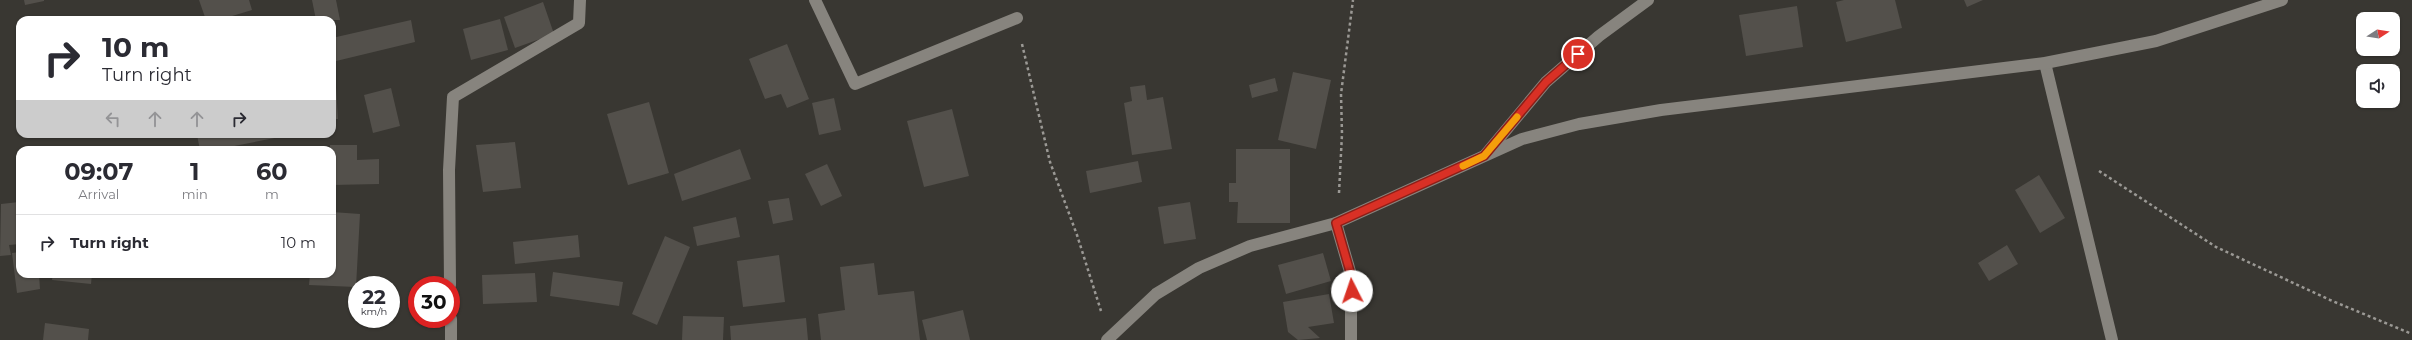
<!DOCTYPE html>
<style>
body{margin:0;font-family:Montserrat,sans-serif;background:#f7f7f7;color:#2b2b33;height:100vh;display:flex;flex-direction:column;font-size:15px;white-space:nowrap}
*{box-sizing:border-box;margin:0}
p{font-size:13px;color:#7c7c81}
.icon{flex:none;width:22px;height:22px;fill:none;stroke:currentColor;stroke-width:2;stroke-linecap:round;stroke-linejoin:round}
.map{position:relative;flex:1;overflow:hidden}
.panel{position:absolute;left:16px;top:146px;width:320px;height:132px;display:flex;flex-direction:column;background:#fff;border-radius:12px;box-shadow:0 1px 3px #0004}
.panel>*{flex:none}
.guide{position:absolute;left:16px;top:16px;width:320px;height:122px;border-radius:12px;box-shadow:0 1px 3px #0004;background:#fff;color:#2b2b33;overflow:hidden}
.needle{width:26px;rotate:78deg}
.controls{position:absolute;left:2356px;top:12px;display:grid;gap:8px}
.controls a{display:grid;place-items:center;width:44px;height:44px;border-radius:8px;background:#fff;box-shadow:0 1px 3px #0004;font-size:20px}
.speed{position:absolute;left:348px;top:276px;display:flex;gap:8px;font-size:20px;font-weight:700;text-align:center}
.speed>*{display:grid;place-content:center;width:52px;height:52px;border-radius:50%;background:#fff;box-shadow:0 1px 3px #0004;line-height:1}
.speed small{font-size:10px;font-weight:400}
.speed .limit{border:6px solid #d22;background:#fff;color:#111}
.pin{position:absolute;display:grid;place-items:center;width:34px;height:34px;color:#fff;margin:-17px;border:2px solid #fff;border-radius:50%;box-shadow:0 1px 4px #0007}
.me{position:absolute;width:44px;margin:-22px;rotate:356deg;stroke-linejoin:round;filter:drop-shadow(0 0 3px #0008)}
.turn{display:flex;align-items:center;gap:14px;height:84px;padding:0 20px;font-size:18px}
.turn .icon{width:52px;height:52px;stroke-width:2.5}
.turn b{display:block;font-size:28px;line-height:34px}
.lanes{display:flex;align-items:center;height:38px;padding:0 20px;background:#0003;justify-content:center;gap:20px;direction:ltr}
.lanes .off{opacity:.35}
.eta{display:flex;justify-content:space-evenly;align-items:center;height:68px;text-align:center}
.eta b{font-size:24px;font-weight:700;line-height:28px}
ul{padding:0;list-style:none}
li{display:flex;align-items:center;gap:12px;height:56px;padding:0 20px;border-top:1px solid #e1e1e2}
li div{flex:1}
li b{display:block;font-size:15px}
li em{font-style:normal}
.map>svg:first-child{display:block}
</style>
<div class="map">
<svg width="2412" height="340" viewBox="0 0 2412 340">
<rect width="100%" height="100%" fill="#393732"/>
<g fill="#53504b">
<path d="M24,0h20v1l-19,4z"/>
<path d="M199,0h50l3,10 -33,10h-13z"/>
<path d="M312,0h24l4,20h-24z"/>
<path d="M1844,0h51l7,28 -56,14 -10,-40z"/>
<path d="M1964,0h19l-16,7z"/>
<path d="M543,2l11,32 -39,14 -11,-31z"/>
<path d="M1797,6l6,41 -57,9 -7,-41z"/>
<path d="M500,19l8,31 -37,10 -8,-31z"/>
<path d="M411,20l4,22 -83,20v-24z"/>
<path d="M787,44l22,55 -22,9 -6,-14 -16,5 -16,-40z"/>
<path d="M1293,72l38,8 -15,69 -38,-9z"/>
<path d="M1275,78l3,13 -26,7 -3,-13z"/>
<path d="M1145,85l2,15 16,-3 9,52 -40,6 -8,-52 8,-2 -2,-14z"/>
<path d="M336,87l2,32h-6v-31z"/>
<path d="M391,88l9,38 -27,7 -9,-38z"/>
<path d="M834,98l7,32 -22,5 -7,-32z"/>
<path d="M649,102l20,71 -41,12 -21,-71z"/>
<path d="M952,109l17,67 -45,11 -17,-66z"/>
<path d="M286,134l-1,2 -71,14h-14l-3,-15z"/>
<path d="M515,142l6,46 -38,4 -7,-47z"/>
<path d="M330,145h27v15l22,-1v25l-47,1v-35h-2z"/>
<path d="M740,149l11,30 -69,22 -8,-27z"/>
<path d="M1236,149h54v74h-53l1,-21h-9v-19h7z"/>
<path d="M1138,161l4,21 -52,11 -4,-22z"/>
<path d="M827,164l15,32 -21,10 -16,-32z"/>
<path d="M2039,175l26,43 -25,15 -25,-43z"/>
<path d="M789,198l4,22 -20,4 -5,-23z"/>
<path d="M19,202l1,42 -11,1 2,10 -11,1 1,-52z"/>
<path d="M1190,202l6,37 -32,5 -6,-37z"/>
<path d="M332,212l28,2 -4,73 -47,-2 1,-11h22z"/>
<path d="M736,217l4,20 -43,9 -4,-19z"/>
<path d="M578,235l2,22 -65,7 -2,-22z"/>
<path d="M665,236l25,11 -33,78 -25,-11z"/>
<path d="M2007,245l11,19 -29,17 -11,-18z"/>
<path d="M20,252v22h19l1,15 -23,4 -5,-40z"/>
<path d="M1323,253l8,28 -45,13 -8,-29z"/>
<path d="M779,255l6,47 -42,5 -6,-46z"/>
<path d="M874,263l4,32 36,-4 6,49h-99l-3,-26 27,-4 -5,-43z"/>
<path d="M553,272l70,10 -4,24 -69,-10z"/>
<path d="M535,273l2,29 -54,2 -1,-29z"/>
<path d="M53,274h39l-1,10 -39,-4z"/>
<path d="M1329,294l5,29 -26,4 12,11 -22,2 -10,-8 -5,-30z"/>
<path d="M963,310l7,30h-43l-5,-20z"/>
<path d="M683,316l41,1 -1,23h-41z"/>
<path d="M806,318l2,22h-77l-1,-14z"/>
<path d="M45,323l44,6 -1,11h-45z"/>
</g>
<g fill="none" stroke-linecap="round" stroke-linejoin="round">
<g stroke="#9b9995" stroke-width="2.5" stroke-dasharray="3 3" stroke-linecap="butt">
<path d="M1022,44l28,118 27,73 24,76"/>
<path d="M2099,171l117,76 114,53 82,34"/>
<path d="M1339,193l3,-59 -1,-40 12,-94"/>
</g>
<g stroke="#87847e" stroke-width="12">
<path d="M815,0l40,84 162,-66"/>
<path d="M2045,63l67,277"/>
<path d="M1486,154l60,-72 53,-46 49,-36"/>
<path d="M1336,223l15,52v65"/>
<path d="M450,285l-1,-115 4,-73 126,-74 1,-23"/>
<path d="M451,319v21"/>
<path d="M1107,340l49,-46 43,-26 51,-22 86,-23 186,-84 57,-15 82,-14 384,-47 111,-22 126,-41"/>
</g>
</g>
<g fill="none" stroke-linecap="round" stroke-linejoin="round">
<g stroke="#8d1f18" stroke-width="10">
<path id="route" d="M1352,291l-1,-16 -15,-52 148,-67 62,-74 32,-28"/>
</g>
<use href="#route" stroke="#d93025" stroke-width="7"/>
<path stroke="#f59e0b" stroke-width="7" d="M1463,166l21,-10 33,-39"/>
</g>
</svg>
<div class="controls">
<a><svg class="needle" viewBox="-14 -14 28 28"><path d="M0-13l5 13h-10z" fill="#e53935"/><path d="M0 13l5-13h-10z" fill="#7c7c81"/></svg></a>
<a><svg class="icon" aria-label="sound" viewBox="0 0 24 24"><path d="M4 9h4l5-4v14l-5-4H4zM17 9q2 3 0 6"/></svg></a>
</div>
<div class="speed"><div>22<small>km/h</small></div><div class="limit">30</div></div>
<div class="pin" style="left:1578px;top:54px;background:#d93025"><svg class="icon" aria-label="arrive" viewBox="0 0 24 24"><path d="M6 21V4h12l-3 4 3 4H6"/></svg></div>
<svg class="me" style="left:1352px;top:291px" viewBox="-20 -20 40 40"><circle r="19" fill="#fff"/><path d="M0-13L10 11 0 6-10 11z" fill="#d93025"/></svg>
<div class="guide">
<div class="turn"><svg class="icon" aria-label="right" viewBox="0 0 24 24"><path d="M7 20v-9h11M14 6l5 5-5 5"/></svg><div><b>10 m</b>Turn right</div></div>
<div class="lanes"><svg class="icon off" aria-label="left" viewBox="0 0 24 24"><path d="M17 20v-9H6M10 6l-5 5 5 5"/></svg><svg class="icon off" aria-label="ahead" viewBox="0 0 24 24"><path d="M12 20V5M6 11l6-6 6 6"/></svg><svg class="icon off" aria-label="ahead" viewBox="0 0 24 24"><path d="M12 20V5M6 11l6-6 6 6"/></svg><svg class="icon" aria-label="right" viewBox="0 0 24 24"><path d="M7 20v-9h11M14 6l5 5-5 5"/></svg></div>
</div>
<section class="panel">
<div class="eta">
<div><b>09:07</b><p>Arrival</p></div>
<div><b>1</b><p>min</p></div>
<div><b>60</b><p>m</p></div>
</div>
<ul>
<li><svg class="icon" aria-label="right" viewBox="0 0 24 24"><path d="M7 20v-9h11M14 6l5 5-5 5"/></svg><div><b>Turn right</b></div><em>10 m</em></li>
</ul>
</section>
</div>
